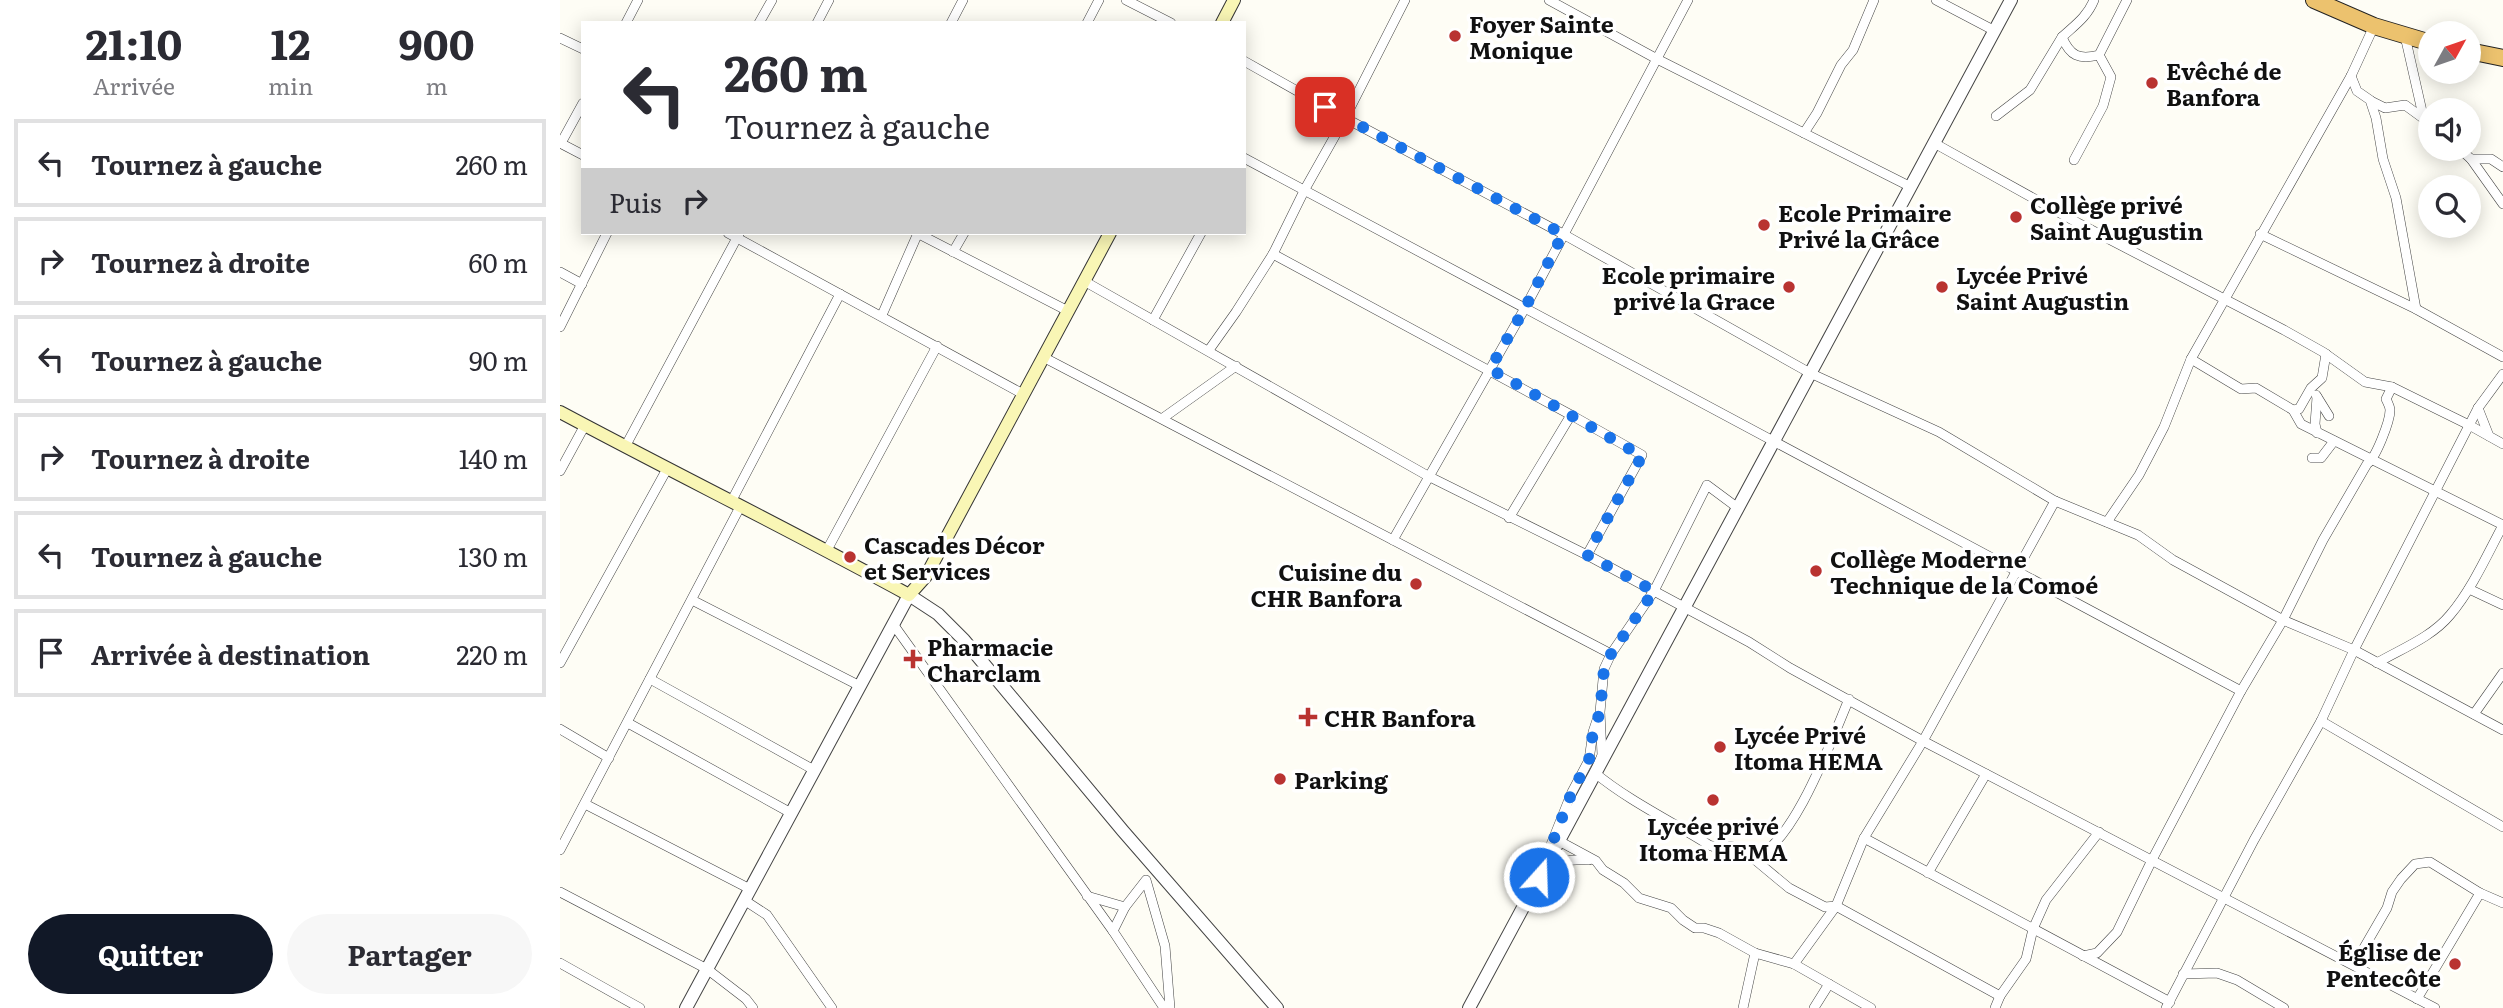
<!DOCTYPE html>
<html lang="fr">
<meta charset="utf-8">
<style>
body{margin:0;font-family:Literata,serif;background:#f7f7f7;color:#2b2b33;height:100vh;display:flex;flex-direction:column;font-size:26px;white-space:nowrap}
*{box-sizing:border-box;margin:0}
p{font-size:23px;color:#7c7c81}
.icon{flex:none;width:38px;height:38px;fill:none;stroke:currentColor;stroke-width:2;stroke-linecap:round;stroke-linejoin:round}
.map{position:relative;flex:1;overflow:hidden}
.side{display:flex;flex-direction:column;background:#fff;width:560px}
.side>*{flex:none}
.banner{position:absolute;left:21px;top:21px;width:665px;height:214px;border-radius:0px;box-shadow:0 4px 18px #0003;background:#fff;color:#2b2b33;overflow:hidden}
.needle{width:46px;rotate:50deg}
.controls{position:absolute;left:1858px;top:21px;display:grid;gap:14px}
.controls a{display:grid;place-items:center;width:63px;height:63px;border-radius:50%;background:#fff;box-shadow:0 4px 18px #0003;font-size:35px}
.pin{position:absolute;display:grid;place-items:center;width:60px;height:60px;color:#fff;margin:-30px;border-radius:14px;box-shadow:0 4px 10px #0006}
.me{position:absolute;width:77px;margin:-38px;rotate:20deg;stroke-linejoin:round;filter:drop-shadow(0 0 5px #0008)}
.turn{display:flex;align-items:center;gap:24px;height:147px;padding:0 28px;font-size:32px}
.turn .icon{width:91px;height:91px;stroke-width:2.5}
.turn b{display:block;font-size:49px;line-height:60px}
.then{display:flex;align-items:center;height:66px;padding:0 28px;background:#0003;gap:14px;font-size:26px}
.eta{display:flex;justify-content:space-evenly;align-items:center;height:119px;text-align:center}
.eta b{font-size:42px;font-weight:700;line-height:49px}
.action{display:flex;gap:14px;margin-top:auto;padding:14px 28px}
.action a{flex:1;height:80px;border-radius:42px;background:#111827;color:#fff;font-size:28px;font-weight:700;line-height:80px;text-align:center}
.action a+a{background:#f7f7f7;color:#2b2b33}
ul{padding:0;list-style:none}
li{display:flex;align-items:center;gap:21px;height:88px;margin:0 14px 10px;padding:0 14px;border:4px solid #e1e1e2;border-radius:0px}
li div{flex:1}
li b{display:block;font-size:26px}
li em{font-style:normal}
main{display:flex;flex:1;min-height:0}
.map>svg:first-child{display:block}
</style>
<main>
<section class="side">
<div class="eta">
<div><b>21:10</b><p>Arrivée</p></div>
<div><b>12</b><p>min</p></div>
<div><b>900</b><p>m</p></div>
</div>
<ul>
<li><svg class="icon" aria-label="left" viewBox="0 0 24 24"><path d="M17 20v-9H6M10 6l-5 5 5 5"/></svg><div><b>Tournez à gauche</b></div><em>260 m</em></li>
<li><svg class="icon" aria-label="right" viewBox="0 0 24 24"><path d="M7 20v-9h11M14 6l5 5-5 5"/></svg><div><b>Tournez à droite</b></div><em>60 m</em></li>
<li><svg class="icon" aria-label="left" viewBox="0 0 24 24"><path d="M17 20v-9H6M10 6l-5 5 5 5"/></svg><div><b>Tournez à gauche</b></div><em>90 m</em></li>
<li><svg class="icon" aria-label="right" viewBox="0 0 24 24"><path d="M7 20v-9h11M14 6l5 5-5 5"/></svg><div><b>Tournez à droite</b></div><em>140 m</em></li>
<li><svg class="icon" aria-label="left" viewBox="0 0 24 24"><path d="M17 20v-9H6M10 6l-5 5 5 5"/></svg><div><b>Tournez à gauche</b></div><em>130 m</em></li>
<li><svg class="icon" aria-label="arrive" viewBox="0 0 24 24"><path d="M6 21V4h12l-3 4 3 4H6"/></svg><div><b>Arrivée à destination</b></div><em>220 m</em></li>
</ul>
<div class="action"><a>Quitter</a><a>Partager</a></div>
</section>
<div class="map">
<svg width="1943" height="1008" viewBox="0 0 1943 1008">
<rect width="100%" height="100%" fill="#fefdf5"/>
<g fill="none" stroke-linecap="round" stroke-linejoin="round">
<g stroke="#444" stroke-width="10">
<g id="minor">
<path d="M566,0l45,23"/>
<path d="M989,0l108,59 254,128"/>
<path d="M1376,0l59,31"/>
<path d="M1534,0c-7,17 -19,25 -32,37 8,19 17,23 37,18l28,-55"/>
<path d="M66,23l12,-23"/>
<path d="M199,23l13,-23"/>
<path d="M257,23l12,-23"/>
<path d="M391,23l12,-23"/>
<path d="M527,23l12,-23"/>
<path d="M1845,36l19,84"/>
<path d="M0,38l23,11"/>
<path d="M684,61l101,57 218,116 247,139 129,59 116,69 83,34 35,25 110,60 71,30 149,80"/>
<path d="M1791,76l6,15 13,9 6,18 7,41 13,39 20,111"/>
<path d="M1811,101l14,7 20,-3 26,19"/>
<path d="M1436,116l34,-26 32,-53"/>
<path d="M1244,133l13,-20 24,-48 12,-15 21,-50"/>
<path d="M0,143l23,12"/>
<path d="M1,143l22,-40"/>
<path d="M1374,143l144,80 206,107 39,22 42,30 27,5 77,38 34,19"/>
<path d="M1900,149l11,10 32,45"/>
<path d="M684,158l997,533"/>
<path d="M1911,159h20l12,8"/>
<path d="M1514,160l29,-54 8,-29 -12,-22"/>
<path d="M168,233l295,161"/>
<path d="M357,233l151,78"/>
<path d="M1700,234l156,75 87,48"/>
<path d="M393,252l11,-19"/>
<path d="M713,254l298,161"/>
<path d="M0,272l22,12"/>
<path d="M524,281l344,195 159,79 162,87 41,26 133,73 512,267"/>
<path d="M322,315l36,-82"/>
<path d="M593,320l48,-87"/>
<path d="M0,327l47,-94"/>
<path d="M649,350l27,-38 37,-58 32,-65 40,-71 60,-118"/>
<path d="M483,357l568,297"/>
<path d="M1631,359l50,30 15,-1 37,22 8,14 202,101"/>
<path d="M1756,395l13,21"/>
<path d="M1757,397l-2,27 2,9"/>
<path d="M1918,408l11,28"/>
<path d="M1733,410l6,-1 12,-21 11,-10 4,-24"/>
<path d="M603,418l73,-52"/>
<path d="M65,447l114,-213"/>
<path d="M1752,458h9l13,-17"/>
<path d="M0,471l25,-46"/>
<path d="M171,502l109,-208"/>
<path d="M1178,508l-31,-23 -53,106 -43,63 -7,15 -4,43 2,43 -7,18c34,28 76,48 114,72l8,3 13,-2 12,3 47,39 36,19 11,-1 164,90"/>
<path d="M949,518l62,-103 71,40 -55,100"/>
<path d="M1547,522l32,-47 25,-48 27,-68 160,-283 23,-50"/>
<path d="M833,540l132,-232 163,-308"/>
<path d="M267,550l110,-204"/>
<path d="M1909,589l34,16"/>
<path d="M132,600l168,86"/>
<path d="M333,624l220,307 51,77"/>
<path d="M0,663l107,-194"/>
<path d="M1817,663c24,-14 55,-26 73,-48 22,-26 37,-60 53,-90"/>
<path d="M90,679l164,91"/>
<path d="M1914,714l29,-41"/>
<path d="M1761,721l182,106"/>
<path d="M68,723l163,90"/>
<path d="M0,729l49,29"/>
<path d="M25,804l165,85"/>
<path d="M1304,838l306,164"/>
<path d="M999,841l37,20 7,9 21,13 15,15 32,10 12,12 12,8h9l15,5 36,20 39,11 77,44"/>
<path d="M990,847l22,-55 17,-32 4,-28 4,-12"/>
<path d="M0,850l180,-343"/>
<path d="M1194,857c39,-10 79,-121 95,-158"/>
<path d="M986,867c14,-7 27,-8 43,-7"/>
<path d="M1368,873l58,-99"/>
<path d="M0,892l147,77 39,30 7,9"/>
<path d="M527,896l38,11 21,-27 19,66 5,62"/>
<path d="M184,900l23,15 65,93"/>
<path d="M553,931l12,-24"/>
<path d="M1523,956l14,-3 20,-21 35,-72 89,-169 42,-71 40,-80 44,-76c9,-6 23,-43 23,-54 0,-3 -3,-9 -4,-11l6,-12"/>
<path d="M0,963l80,45"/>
<path d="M1234,964l42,-58 28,-68 59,-97 132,-240"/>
<path d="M1794,965l33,-57 5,-16 9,-13 14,-15 15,-2 50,31"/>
<path d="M1623,974l34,-1 20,7 47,28"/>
<path d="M1857,999l63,-106 23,10"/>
<path d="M1183,1008l12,-55"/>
<path d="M1254,1008l15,-24"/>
<path d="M1435,1008l5,-12 26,-37 7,-30 13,-29 53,-68"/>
<path d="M1606,1008l88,-168 67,-119 33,-71 124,-242 25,-34"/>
</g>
</g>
<g stroke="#444" stroke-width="14">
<g id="tertiary">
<path d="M126,1008l223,-413 29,19 26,26 159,191 154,177"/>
<path d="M909,1008l542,-1008"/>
</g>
</g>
<g stroke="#333" stroke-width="14">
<g id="secondary">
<path d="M662,23l12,-23"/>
<path d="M0,412c116,62 234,120 349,183l17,-19 184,-343"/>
</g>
</g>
<g stroke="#222" stroke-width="18">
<g id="trunk">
<path d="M1754,0l60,26 57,17"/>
<path d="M1909,51l34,7"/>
</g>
</g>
<use href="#minor" stroke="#fff" stroke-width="9"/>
<use href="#tertiary" stroke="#fff" stroke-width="12"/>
<use href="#secondary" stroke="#f9f6b5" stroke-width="12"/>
<use href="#trunk" stroke="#ecc26e" stroke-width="16"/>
</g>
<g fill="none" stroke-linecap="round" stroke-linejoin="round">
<path stroke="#1a73e8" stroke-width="12" stroke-dasharray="0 21.6" d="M765,107l238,127 -38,74 -35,61 152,87 -55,99 67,36 -43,63 -7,15 -4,43 -7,20 -4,28 -17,32 -33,85"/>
</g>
<g fill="#b93331" stroke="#fff" stroke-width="2.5">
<circle cx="895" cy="36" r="7"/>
<circle cx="1592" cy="83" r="7"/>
<circle cx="1456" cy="217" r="7"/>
<circle cx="1204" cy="225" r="7"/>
<circle cx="1229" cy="287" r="7"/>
<circle cx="1382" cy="287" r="7"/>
<circle cx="290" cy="557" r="7"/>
<circle cx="1256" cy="571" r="7"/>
<circle cx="856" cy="584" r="7"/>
<path d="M349.5 648.5h7v7h7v7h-7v7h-7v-7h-7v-7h7z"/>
<path d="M744.5 706.5h7v7h7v7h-7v7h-7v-7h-7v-7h7z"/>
<circle cx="1160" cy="747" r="7"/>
<circle cx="720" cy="779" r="7"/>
<circle cx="1153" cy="800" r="7"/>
<circle cx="1895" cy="964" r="7"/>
</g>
<g text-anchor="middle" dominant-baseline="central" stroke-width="7" stroke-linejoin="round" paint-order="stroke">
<g font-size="23" font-weight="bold" fill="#111" stroke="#fff" text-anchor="start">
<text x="909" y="23">Foyer Sainte<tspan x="909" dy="26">Monique</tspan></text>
<text x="1606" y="70">Evêché de<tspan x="1606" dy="26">Banfora</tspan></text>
<text x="1470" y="204">Collège privé<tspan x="1470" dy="26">Saint Augustin</tspan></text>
<text x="1218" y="212">Ecole Primaire<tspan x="1218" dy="26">Privé la Grâce</tspan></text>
<text x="1215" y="274" text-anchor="end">Ecole primaire<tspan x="1215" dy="26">privé la Grace</tspan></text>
<text x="1396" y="274">Lycée Privé<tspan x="1396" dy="26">Saint Augustin</tspan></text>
<text x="304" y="544">Cascades Décor<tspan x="304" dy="26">et Services</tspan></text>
<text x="1270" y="558">Collège Moderne<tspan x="1270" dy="26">Technique de la Comoé</tspan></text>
<text x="842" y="571" text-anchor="end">Cuisine du<tspan x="842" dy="26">CHR Banfora</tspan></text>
<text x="367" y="646">Pharmacie<tspan x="367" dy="26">Charclam</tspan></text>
<text x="764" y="717">CHR Banfora</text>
<text x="1174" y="734">Lycée Privé<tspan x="1174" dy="26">Itoma HEMA</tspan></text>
<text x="734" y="779">Parking</text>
<text x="1153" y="825" text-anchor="middle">Lycée privé<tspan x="1153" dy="26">Itoma HEMA</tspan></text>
<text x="1881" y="951" text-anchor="end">Église de<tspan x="1881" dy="26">Pentecôte</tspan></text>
</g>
</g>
</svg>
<div class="controls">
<a><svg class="needle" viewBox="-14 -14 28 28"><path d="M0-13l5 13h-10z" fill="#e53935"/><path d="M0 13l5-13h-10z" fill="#7c7c81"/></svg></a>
<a><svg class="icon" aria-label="sound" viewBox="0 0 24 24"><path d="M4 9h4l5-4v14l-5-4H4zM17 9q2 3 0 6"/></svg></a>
<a><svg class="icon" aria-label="search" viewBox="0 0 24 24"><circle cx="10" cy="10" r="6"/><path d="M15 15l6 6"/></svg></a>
</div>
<div class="pin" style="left:765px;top:107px;background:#d93025"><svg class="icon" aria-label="arrive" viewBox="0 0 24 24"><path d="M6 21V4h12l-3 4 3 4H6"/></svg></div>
<svg class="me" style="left:979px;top:877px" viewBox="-20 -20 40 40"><circle r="17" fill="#1a73e8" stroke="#fff" stroke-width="3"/><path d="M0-11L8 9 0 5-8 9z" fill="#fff"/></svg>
<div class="banner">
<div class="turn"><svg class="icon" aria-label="left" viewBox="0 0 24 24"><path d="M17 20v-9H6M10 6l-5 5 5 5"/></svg><div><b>260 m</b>Tournez à gauche</div></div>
<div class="then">Puis<svg class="icon" aria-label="right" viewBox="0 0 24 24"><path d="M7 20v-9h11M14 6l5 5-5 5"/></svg></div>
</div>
</div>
</main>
